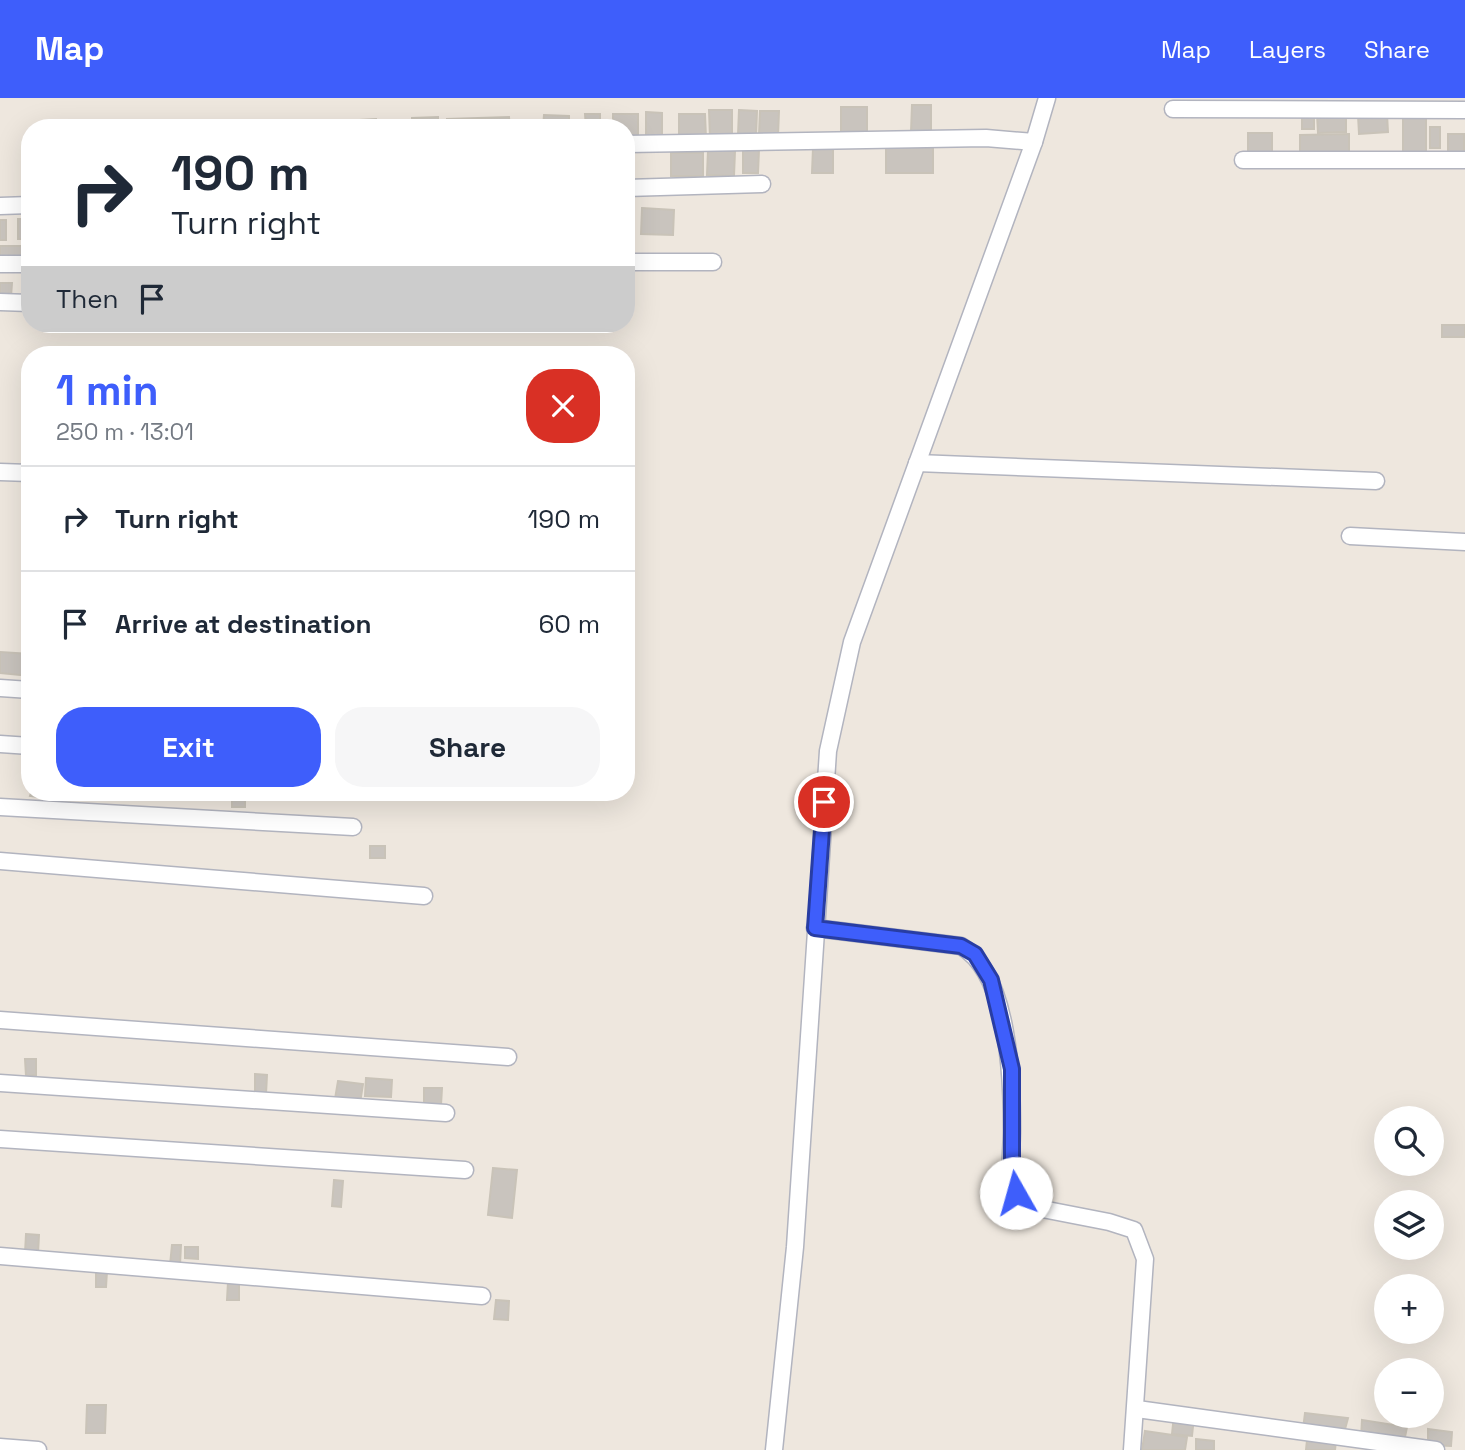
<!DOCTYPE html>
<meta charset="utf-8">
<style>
body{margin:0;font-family:"Space Grotesk",sans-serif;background:#f6f6f7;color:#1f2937;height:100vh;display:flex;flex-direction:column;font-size:26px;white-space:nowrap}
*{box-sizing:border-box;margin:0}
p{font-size:23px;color:#747a83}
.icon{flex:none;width:38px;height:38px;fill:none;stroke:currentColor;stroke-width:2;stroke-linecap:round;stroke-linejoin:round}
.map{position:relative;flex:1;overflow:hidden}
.sheet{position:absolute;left:21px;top:248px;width:614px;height:455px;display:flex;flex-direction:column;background:#fff;border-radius:28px;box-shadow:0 7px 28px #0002}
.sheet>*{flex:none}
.banner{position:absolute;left:21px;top:21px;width:614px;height:214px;border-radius:28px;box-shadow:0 7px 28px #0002;background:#fff;color:#1f2937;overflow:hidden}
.controls{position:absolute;left:1374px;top:1008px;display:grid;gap:14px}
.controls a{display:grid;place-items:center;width:70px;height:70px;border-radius:50%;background:#fff;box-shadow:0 7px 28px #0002;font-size:35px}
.pin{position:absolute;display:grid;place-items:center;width:60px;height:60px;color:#fff;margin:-30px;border:4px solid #fff;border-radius:50%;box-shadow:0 2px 7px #0007}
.me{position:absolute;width:77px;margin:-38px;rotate:353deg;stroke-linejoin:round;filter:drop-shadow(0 0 5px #0008)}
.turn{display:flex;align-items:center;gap:24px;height:147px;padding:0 35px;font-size:32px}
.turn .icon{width:91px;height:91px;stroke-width:2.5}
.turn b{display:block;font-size:49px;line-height:60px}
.then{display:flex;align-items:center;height:66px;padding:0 35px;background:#0003;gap:14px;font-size:26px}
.round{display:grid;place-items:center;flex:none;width:74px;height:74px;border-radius:28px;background:#f6f6f7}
.summary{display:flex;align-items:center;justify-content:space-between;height:119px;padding:0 35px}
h1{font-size:42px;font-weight:600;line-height:52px;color:#3e5efb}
.cta{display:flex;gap:14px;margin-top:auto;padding:14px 35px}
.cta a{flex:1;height:80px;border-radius:28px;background:#3e5efb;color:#fff;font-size:28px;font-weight:600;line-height:80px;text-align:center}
.cta a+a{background:#f6f6f7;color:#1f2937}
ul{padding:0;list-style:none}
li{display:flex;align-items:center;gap:21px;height:105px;padding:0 35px;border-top:2px solid #e0e1e3}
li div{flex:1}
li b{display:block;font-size:26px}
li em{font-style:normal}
header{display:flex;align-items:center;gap:42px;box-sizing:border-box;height:98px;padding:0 35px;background:#3e5efb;color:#fff}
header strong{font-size:33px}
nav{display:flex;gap:38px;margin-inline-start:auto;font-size:24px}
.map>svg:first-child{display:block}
</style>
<header>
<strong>Map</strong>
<nav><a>Map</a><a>Layers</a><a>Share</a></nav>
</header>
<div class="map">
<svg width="1465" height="1352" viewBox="0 0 1465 1352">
<rect width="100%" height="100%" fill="#eee7de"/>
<g fill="#c9c4be" stroke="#c9c3b8" stroke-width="2">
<path d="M912,7h19v27h-20z"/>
<rect x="841" y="9" width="26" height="27"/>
<path d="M709,12h23v28h-22z"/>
<path d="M739,12l18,1 -1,25 -18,-1z"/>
<path d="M760,13h19l-1,25 -19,-1z"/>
<path d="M646,14l16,1v22h-16z"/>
<path d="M585,16h15v14h-14z"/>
<path d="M613,16h25v23h-12v-9h-13z"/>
<path d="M679,16h26l1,24 -27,1z"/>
<path d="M1317,16h29v18l-28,1z"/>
<path d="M1387,16l1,18 -29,2 -1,-19z"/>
<path d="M544,17l25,1v12h-26z"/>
<path d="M1314,17v14h-12v-13z"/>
<path d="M1403,17h23v41l-23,-1z"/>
<path d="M438,19v11h-26v-10z"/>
<path d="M509,19l1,11h-63v-9z"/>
<path d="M376,21l1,9h-17v-8z"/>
<rect x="326" y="23" width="29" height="7"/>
<rect x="1430" y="29" width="10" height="21"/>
<rect x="1248" y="35" width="24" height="22"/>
<path d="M1349,36v19h-49v-18z"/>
<rect x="1448" y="36" width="16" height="21"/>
<rect x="886" y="49" width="47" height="26"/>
<path d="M813,50h20v25h-21z"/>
<path d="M743,51l16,1 -1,23h-15z"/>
<path d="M708,52l27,1 -1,25 -27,-1z"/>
<path d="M626,54h7l1,23 -8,1z"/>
<rect x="671" y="55" width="32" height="23"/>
<path d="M642,110l32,2 -1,25 -32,-1z"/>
<rect x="18" y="121" width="12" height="20"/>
<rect x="0" y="122" width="6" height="20"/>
<path d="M0,148h30v14l-30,1z"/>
<path d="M0,185h12l-1,14h-11z"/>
<rect x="1442" y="227" width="23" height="12"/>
<path d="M0,554l30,2v22l-30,-3z"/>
<path d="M31,695h30l-1,7 -30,-4z"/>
<rect x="232" y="695" width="13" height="14"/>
<rect x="370" y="748" width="15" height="12"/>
<path d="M25,961h11v16l-10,1z"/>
<path d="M255,976l12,1 -1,19h-11z"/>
<path d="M366,980l26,2 -1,17 -26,-1z"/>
<path d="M338,983l25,3 -3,19 -25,-4z"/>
<path d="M424,990h18l-1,17 -17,-1z"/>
<path d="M493,1070l24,2 -5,48 -24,-3z"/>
<path d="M334,1082l9,1 -2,26 -9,-1z"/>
<path d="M26,1136l13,1 -1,18h-13z"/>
<path d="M172,1147h9l-1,20h-10z"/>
<path d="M185,1149h13v12l-13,-1z"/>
<path d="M96,1173h11l-1,16h-10z"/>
<path d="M228,1184h11v18h-12z"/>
<path d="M496,1202l13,1 -1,19 -14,-1z"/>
<path d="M87,1307h19l-1,28h-19z"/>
<path d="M1305,1315l43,5 -4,15 -41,-4z"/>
<path d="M1174,1317l20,2 -2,19 -20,-2z"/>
<path d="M1362,1322l45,7 -3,15 -43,-4z"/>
<path d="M1428,1331l24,3 -1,14 -23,-1z"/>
<path d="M1145,1333l42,6 -2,13h-43z"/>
<path d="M1196,1341l18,2v9h-18z"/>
<path d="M1307,1342l29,1 -1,9h-29z"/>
</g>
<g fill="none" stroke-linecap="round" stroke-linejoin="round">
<g stroke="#b2b4bf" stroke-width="19">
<g id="street">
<path d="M1173,11l292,1"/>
<path d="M626,46l360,-6 48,4"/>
<path d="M1243,62h222"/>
<path d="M626,90l136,-4"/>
<path d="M0,108l30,-1"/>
<path d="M626,164h87"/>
<path d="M0,166h30"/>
<path d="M0,204l30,1"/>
<path d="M917,365l459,18"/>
<path d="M0,374l30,1"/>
<path d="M1350,438l115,6"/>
<path d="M0,590l30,2"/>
<path d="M0,646l30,2"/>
<path d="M0,709l353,20"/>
<path d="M0,763l424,35"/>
<path d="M815,830l146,18c48,28 51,133 51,184 0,19 -5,46 4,64 3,7 9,10 16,13l77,15 25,8 11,29 -13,191"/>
<path d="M0,922l508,37"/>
<path d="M0,985l446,30"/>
<path d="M0,1041l465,31"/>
<path d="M0,1158l482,40"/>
<path d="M1137,1311l299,41"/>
<path d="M0,1349l38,3"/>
<path d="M774,1352l21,-203 33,-496 24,-109 182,-500 13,-44"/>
</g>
</g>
<use href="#street" stroke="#fff" stroke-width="16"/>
</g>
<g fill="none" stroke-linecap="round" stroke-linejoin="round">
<g stroke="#283da3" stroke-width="18">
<path id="route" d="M824,704l-9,126 146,18 14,8 16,26 21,89v101l4,23"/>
</g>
<use href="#route" stroke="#3e5efb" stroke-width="12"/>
</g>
</svg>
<div class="controls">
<a><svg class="icon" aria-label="search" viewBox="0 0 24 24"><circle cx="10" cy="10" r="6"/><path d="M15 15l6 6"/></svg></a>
<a><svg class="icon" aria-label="layers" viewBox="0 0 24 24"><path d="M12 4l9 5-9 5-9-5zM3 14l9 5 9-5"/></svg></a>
<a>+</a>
<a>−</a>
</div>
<div class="pin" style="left:824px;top:704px;background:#d93025"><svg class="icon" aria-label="arrive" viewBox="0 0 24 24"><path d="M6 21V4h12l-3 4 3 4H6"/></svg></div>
<svg class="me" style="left:1016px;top:1095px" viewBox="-20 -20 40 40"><circle r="19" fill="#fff"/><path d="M0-13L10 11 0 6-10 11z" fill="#3e5efb"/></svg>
<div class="banner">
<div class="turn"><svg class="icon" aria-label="right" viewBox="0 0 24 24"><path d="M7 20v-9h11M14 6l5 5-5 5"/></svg><div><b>190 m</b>Turn right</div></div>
<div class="then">Then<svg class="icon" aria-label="arrive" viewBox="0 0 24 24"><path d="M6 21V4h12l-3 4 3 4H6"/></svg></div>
</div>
<section class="sheet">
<div class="summary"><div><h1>1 min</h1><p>250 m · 13:01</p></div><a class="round" style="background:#d93025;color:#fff"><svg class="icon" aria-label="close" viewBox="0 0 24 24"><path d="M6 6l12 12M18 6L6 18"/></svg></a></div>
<ul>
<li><svg class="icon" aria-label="right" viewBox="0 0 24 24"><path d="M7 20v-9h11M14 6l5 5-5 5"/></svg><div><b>Turn right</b></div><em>190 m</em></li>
<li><svg class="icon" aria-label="arrive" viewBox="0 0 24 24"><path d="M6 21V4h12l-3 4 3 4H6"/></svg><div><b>Arrive at destination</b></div><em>60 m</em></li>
</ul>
<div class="cta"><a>Exit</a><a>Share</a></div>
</section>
</div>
